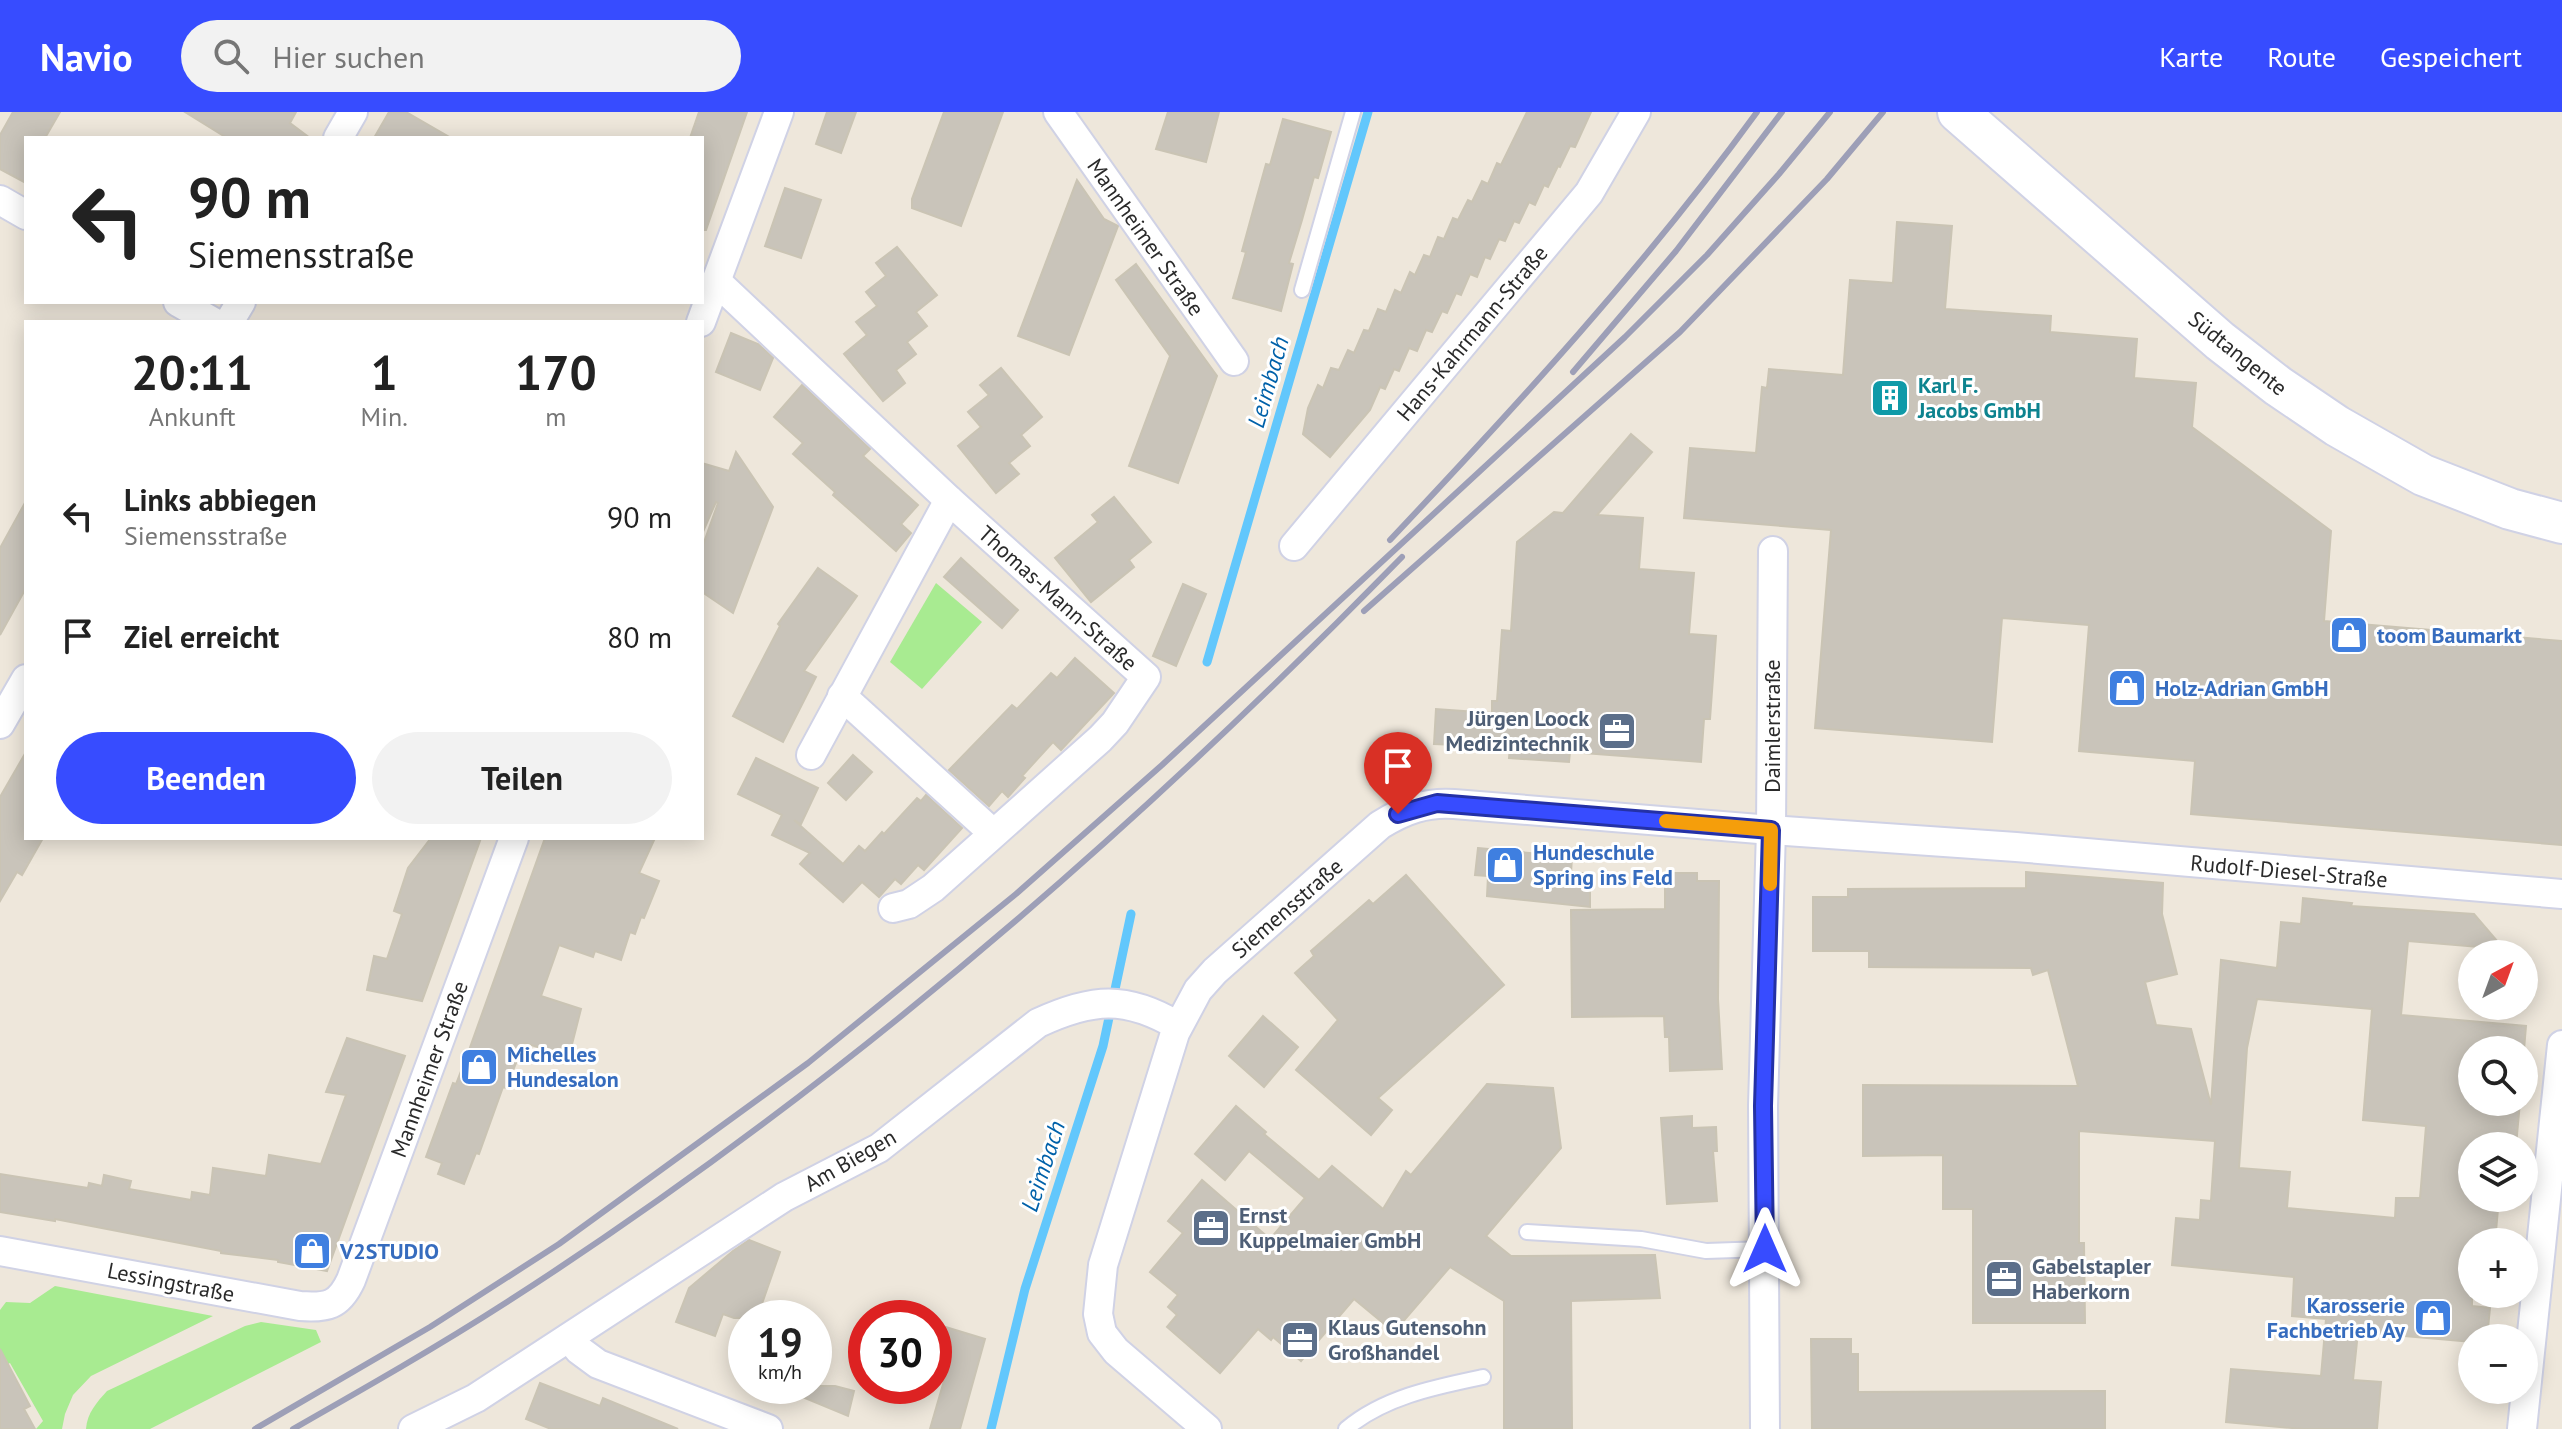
<!DOCTYPE html>
<html lang="de">
<meta charset="utf-8">
<style>
body{margin:0;font-family:"PT Sans",sans-serif;background:#f2f2f2;color:#222;height:100vh;display:flex;flex-direction:column;font-size:30px;white-space:nowrap}
*{box-sizing:border-box;margin:0}
p{font-size:26px;color:#767676}
.icon{flex:none;width:44px;height:44px;fill:none;stroke:currentColor;stroke-width:2;stroke-linecap:round;stroke-linejoin:round}
.map{position:relative;flex:1;overflow:hidden}
.panel{position:absolute;left:24px;top:208px;width:680px;height:520px;display:flex;flex-direction:column;background:#fff;border-radius:0px;box-shadow:0 4px 20px #0003}
.panel>*{flex:none}
.hud{position:absolute;left:24px;top:24px;width:680px;height:168px;border-radius:0px;box-shadow:0 4px 20px #0003;background:#fff;color:#222;overflow:hidden}
.needle{width:52px;rotate:41deg}
.buttons{position:absolute;left:2458px;top:828px;display:grid;gap:16px}
.buttons a{display:grid;place-items:center;width:80px;height:80px;border-radius:50%;background:#fff;box-shadow:0 4px 20px #0003;font-size:40px}
.speed{position:absolute;left:728px;top:1188px;display:flex;gap:16px;font-size:40px;font-weight:700;text-align:center}
.speed>*{display:grid;place-content:center;width:104px;height:104px;border-radius:50%;background:#fff;box-shadow:0 4px 20px #0003;line-height:1}
.speed small{font-size:20px;font-weight:400}
.speed .limit{border:12px solid #d22;background:#fff;color:#111}
.pin{position:absolute;display:grid;place-items:center;width:68px;height:68px;color:#fff;margin:-82px -34px;border-radius:50% 50% 50% 0;rotate:-45deg;box-shadow:0 0 8px #0007}
.pin .icon{rotate:45deg}
.me{position:absolute;width:88px;margin:-44px;rotate:0deg;stroke-linejoin:round;filter:drop-shadow(0 0 6px #0008)}
.turn{display:flex;align-items:center;gap:28px;height:168px;padding:0 32px;font-size:36px}
.turn .icon{width:104px;height:104px;stroke-width:2.5}
.turn b{display:block;font-size:56px;line-height:68px}
.eta{display:flex;justify-content:space-evenly;align-items:center;height:136px;text-align:center}
.eta b{font-size:48px;font-weight:700;line-height:56px}
.action{display:flex;gap:16px;margin-top:auto;padding:16px 32px}
.action a{flex:1;height:92px;border-radius:48px;background:#374cff;color:#fff;font-size:32px;font-weight:700;line-height:92px;text-align:center}
.action a+a{background:#f2f2f2;color:#222}
ul{padding:0;list-style:none}
li{display:flex;align-items:center;gap:24px;height:120px;padding:0 32px}
li div{flex:1}
li b{display:block;font-size:30px}
li em{font-style:normal}
header{display:flex;align-items:center;gap:48px;box-sizing:border-box;height:112px;padding:0 40px;background:#374cff;color:#fff}
header strong{font-size:38px}
nav{display:flex;gap:44px;margin-inline-start:auto;font-size:28px}
.search{width:560px;height:72px;background:#f2f2f2;display:flex;align-items:center;gap:20px;box-sizing:border-box;padding:0 28px;border-radius:44px;color:#767676;font-size:30px}
.map>svg:first-child{display:block}
</style>
<header>
<strong>Navio</strong>
<div class="search"><svg class="icon" aria-label="search" viewBox="0 0 24 24"><circle cx="10" cy="10" r="6"/><path d="M15 15l6 6"/></svg>Hier suchen</div>
<nav><a>Karte</a><a>Route</a><a>Gespeichert</a></nav>
</header>
<div class="map">
<svg width="2562" height="1317" viewBox="0 0 2562 1317">
<rect width="100%" height="100%" fill="#eee7db"/>
<g fill="#a8eb91">
<path d="M936,471l46,39 -60,67 -32,-27z"/>
<path d="M55,1174l158,30 -122,60 -18,19 -8,19 -3,15h-26l7,-8 -33,-58 -10,5v-58l6,-8 24,1z"/>
<path d="M261,1210l55,8 5,12 -171,87h-64c1,-16 11,-27 21,-38l138,-65z"/>
</g>
<g fill="none" stroke-linecap="round" stroke-linejoin="round">
<g stroke="#62c7fc" stroke-width="9">
<path d="M1207,550l161,-550"/>
<path d="M991,1317l34,-140 78,-243 28,-132"/>
</g>
</g>
<g fill="#c9c4ba" stroke="#cac4b4" stroke-width="2" fill-rule="evenodd">
<path d="M13,0h47l-15,26h-19v45l-26,-14v-34z"/>
<path d="M185,0h111l-6,11 20,15h-83z"/>
<path d="M389,0h17l45,26h-77z"/>
<path d="M699,0h48l-41,118h-4v-92h-12z"/>
<path d="M827,0h29l-15,41 -25,-9z"/>
<path d="M944,0h59l-42,114 -49,-18v-9z"/>
<path d="M1168,0h51l-13,50 -50,-13z"/>
<path d="M1527,0h64l-16,35 -5,-1 -10,21 -2,-1 -10,21 -4,-2 -9,20 -6,-3 -10,21 -5,-2 -9,20 -6,-2 -9,20 -5,-2 -8,20 -7,-3 -9,21 -5,-2 -9,20 -5,-2 -10,21 -6,-2 -9,21 -8,-3 -10,23 -5,-2 -9,20 -5,-2 -10,23 -40,47 -27,-23 5,-26 10,-23 5,3 8,-20 8,2 9,-20 6,3 10,-23 5,1 9,-22 8,3 9,-22 6,3 9,-21 5,3 9,-20 6,2 8,-20 6,2 9,-21 5,2 10,-20 4,2 10,-21 6,3 9,-21 4,2z"/>
<path d="M1283,7l48,13 -13,46 -4,-1 -12,43 -13,43 4,1 -12,47 -48,-13 13,-46 -4,-1 12,-44 12,-43 4,1z"/>
<path d="M1077,68l27,39 14,7 -49,129 -51,-19z"/>
<path d="M785,76l36,12 -20,58 -36,-12z"/>
<path d="M1897,110l55,4 -7,83 106,7 -1,16 87,7 -3,39 62,5 -4,44 139,104 -7,90 238,20v204l-371,-31 4,-53 -116,-10 10,-126 -87,-7 -10,124 -177,-14 16,-198 -147,-12 6,-70 66,5 6,-66 5,1 2,-19 74,6 7,-95 43,3z"/>
<path d="M897,135l40,48 -21,17 11,14 -20,16 9,12 -20,16 9,13 -22,18 -39,-47 23,-19 -11,-13 21,-16 -11,-14 20,-16 -10,-13z"/>
<path d="M1136,152l81,112 -39,107 -49,-17 41,-110 -54,-76z"/>
<path d="M731,221l27,11 15,14 -13,32 -44,-18z"/>
<path d="M1001,256l41,49 -21,18 9,11 -21,17 10,11 -23,19 -38,-47 23,-19 -13,-15 21,-17 -9,-10z"/>
<path d="M802,273l68,64 -7,7 55,49 -17,19 10,9 -15,18 -63,-56 2,-3 -42,-38 10,-11 -29,-26z"/>
<path d="M1631,322l21,18 -55,63 46,3 -4,51 55,4 -5,61 27,2 -6,83h-6l-3,43 -131,-10 -1,10 -60,-4 1,-11 -76,-3 2,-35 56,4v-12h5l5,-71 9,1 6,-89 37,-30 9,1z"/>
<path d="M736,340l37,55 -40,106 -31,-21v-44l16,-45 -2,-1 -14,32v-71l27,8z"/>
<path d="M1114,385l37,45 -22,18 5,7 -43,35 -36,-44 43,-36 -6,-7z"/>
<path d="M26,389v87l-26,47v-87z"/>
<path d="M961,446l57,52 -16,18 -58,-51z"/>
<path d="M818,456l39,28 -53,75 12,6 -33,65 -50,-26 47,-90 -2,-2z"/>
<path d="M1183,472l23,10 -30,72 -23,-10z"/>
<path d="M1075,546l39,35 -53,57 -8,-8 -31,34 3,2 -17,19 -6,-6 -13,15 -40,-36 63,-65 5,4 34,-36 6,5z"/>
<path d="M26,640v86h17l-21,37 -5,-3 -17,29v-104z"/>
<path d="M853,643l19,17 -26,28 -18,-17z"/>
<path d="M756,646l62,30 -17,36 -7,-4 49,44 16,-18 6,5 17,-19 2,2 33,-36 4,3 5,-6 36,33 -38,42 -6,-5 -17,19 -6,-5 -16,18 -17,-15 -19,20 -43,-38 10,-11 -38,-18 10,-20 -44,-21z"/>
<path d="M431,726h50l-59,163 -55,-11 7,-34 13,3 15,-45 -8,-3 14,-43z"/>
<path d="M545,726h110l-16,35 20,8 -15,37 -3,-1 -6,17 -5,-2 -9,28 -26,-9 -2,6 -34,-12 -18,51 40,13 -12,47 -45,-13 -18,45 -3,-1 -24,67 -3,-1 -12,31 -26,-10 4,-11 -16,-6 27,-74 3,1 12,-31z"/>
<path d="M1478,736l94,9 -1,16h19v34l-103,-11 1,-20 -13,-1z"/>
<path d="M2026,760l137,11 -1,31 15,60 -32,8 11,43 35,4 20,76 10,-145 56,8 4,-46 20,2 2,-26 49,5 -1,3 123,8 30,35 -96,-8 -7,74 125,11 -2,24h-52v52h48l-4,44h-44v52h27l-4,44h-23v64l18,2 -3,30h-15v4l-114,-10 -5,48 28,2 -4,47h-74l-77,-7 5,-53 90,7 5,-57 -34,-3 2,-39 -122,-12 4,-47 24,2 1,-20 10,1 4,-60 -136,-10v112h5l1,80h-112v-114h-30v-54l-80,1v-71l215,1 -30,-116 -15,5 -2,-7 -162,-1v-16h-56v-54h35v-8l178,-1zM2257,887l115,10 -9,111 63,6 -6,72h-24l-1,20 -108,-10 3,-36 -51,-4 8,-120z"/>
<path d="M1665,761h32v8h22l-1,118 4,70 -52,2 -1,-34h-4l-1,-21 -92,1 -1,-107 94,-1z"/>
<path d="M1406,763l98,110 -126,113 14,12 -21,25 -75,-65 42,-50 -43,-47 19,-17 -3,-5 58,-51 4,4z"/>
<path d="M1263,904l35,31 -34,40 -35,-31z"/>
<path d="M347,926l58,18 -78,215 -49,-9v-2l-57,-7v-2l-166,-32v2l-55,-9v-38l88,14 1,-5 13,3 2,-11 27,6 -2,8 62,11 1,-8 18,3 3,-27 53,8 3,-21 52,9 25,-69 -20,-3z"/>
<path d="M1487,972l66,4 8,60 -75,88 25,20 144,-1 5,43 -89,3 1,128h-68v-128l-54,-34 -56,65 -40,-33 -53,62 -28,-24 -2,3 -13,-11 -38,44 -53,-46 10,-12 -9,-8 10,-12 -28,-23 33,-39 -15,-12 34,-41 68,59 35,-41 -56,-47 -24,29 -30,-26 41,-48 30,26 -2,2 55,46 13,-14 51,43 23,-38 5,4z"/>
<path d="M1692,1004v12l24,-1 1,24h-4l4,50 -50,3 -6,-86z"/>
<path d="M749,1128l31,12 -23,66h-23l-11,-4 -8,22 -39,-14 13,-34 44,-37z"/>
<path d="M939,1213l46,14 -25,90h-30l18,-62 -14,-4v-21z"/>
<path d="M1811,1227h40v15h7v38l247,-1v38h-293z"/>
<path d="M0,1237l30,57 -6,3 11,20h-35z"/>
<path d="M540,1271l60,23 3,-8 75,31h-127l-25,-10z"/>
<path d="M776,1274h59l19,5 -6,25z"/>
</g>
<g fill="none" stroke-linecap="round" stroke-linejoin="round">
<g stroke="#d0d2e5" stroke-width="18">
<g id="lane">
<path d="M1302,178l51,-178"/>
<path d="M1527,1120l114,7 65,12 59,-2"/>
<path d="M1346,1317c38,-32 89,-42 137,-52"/>
</g>
</g>
<g stroke="#d0d2e5" stroke-width="32">
<g id="street">
<path d="M1058,0l176,249"/>
<path d="M338,26l15,-26"/>
<path d="M0,88l26,15"/>
<path d="M716,169l233,219 197,177 -31,46 -15,16 -167,149 -24,16 -16,4"/>
<path d="M178,190l35,20"/>
<path d="M229,210l12,-20"/>
<path d="M701,210l78,-210"/>
<path d="M1294,434l295,-353 47,-81"/>
<path d="M842,584l151,137"/>
<path d="M0,612l26,-45"/>
<path d="M811,643l138,-255"/>
<path d="M0,1139l300,55c27,2 39,0 51,-26l163,-442"/>
<path d="M569,1226l10,12 19,14 170,65"/>
<path d="M413,1317l63,-31 308,-201 95,-49 159,-125c54,-25 88,-28 140,3"/>
<path d="M1207,1317l-91,-78 -14,-18 -4,-19 5,-49 72,-232 23,-43 17,-19 165,-146c24,-15 46,-23 74,-21l317,26 245,17 546,47"/>
<path d="M1765,1317l-2,-323 8,-276 2,-279"/>
<path d="M2522,1317l40,-384"/>
</g>
</g>
<g stroke="#d0d2e5" stroke-width="44">
<path id="secondary" d="M1958,0l262,229 58,45 59,40 86,49 87,34 52,14"/>
</g>
<use href="#lane" stroke="#fff" stroke-width="14"/>
<use href="#street" stroke="#fff" stroke-width="28"/>
<use href="#secondary" stroke="#fff" stroke-width="40"/>
<g stroke="#9d9fb7" stroke-width="6">
<path d="M1573,260l103,-121 106,-139"/>
<path d="M1390,428c129,-137 256,-275 367,-428"/>
<path d="M1364,499l316,-279 147,-153 56,-67"/>
<path d="M255,1317l175,-102 129,-83 249,-181 208,-169 146,-129 463,-428 82,-82 72,-81 51,-62"/>
<path d="M293,1317c72,-41 144,-82 214,-127 327,-210 624,-467 895,-745"/>
</g>
</g>
<g fill="none" stroke-linecap="round" stroke-linejoin="round">
<g stroke="#2431a6" stroke-width="20">
<path id="route" d="M1398,702l39,-11 334,27 -8,276 2,143"/>
</g>
<use href="#route" stroke="#374cff" stroke-width="14"/>
<path stroke="#f59e0b" stroke-width="14" d="M1666,709l105,9 -1,54"/>
</g>
<defs>
<g id="building-square" transform="scale(2)"><rect x="-9" y="-9" width="18" height="18" rx="4" fill="#0f9aa8" stroke="#fff"/><path d="M-4-6H4V6H1V3H-1V6H-4ZM-2.5-4.3h1.7v1.8h-1.7ZM.8-4.3h1.7v1.8H.8ZM-2.5-1h1.7V.8h-1.7ZM.8-1h1.7V.8H.8Z" fill="#fff"/></g>
<g id="shop-square" transform="scale(2)"><rect x="-9" y="-9" width="18" height="18" rx="4" fill="#3f7fe0" stroke="#fff"/><path d="M-5-2.5h2.3a2.7 3.5 0 0 1 5.4 0H5L5.5 6h-11ZM-1.5-2.5h3a1.5 2.3 0 0 0-3 0Z" fill="#fff"/></g>
<g id="office-square" transform="scale(2)"><rect x="-9" y="-9" width="18" height="18" rx="4" fill="#5c6f8a" stroke="#fff"/><path d="M-6-3h4V-5.5h4V-3h4V5H-6ZM-1-4.5V-3h2v-1.5ZM-6 0V1H6V0Z" fill="#fff"/></g>
</defs>
<g fill-rule="evenodd">
<use href="#building-square" x="1890" y="286"/>
<use href="#shop-square" x="2349" y="523"/>
<use href="#shop-square" x="2127" y="576"/>
<use href="#office-square" x="1617" y="619"/>
<use href="#shop-square" x="1505" y="753"/>
<use href="#shop-square" x="479" y="955"/>
<use href="#office-square" x="1211" y="1116"/>
<use href="#shop-square" x="312" y="1139"/>
<use href="#office-square" x="2004" y="1167"/>
<use href="#shop-square" x="2433" y="1206"/>
<use href="#office-square" x="1300" y="1228"/>
</g>
<g text-anchor="middle" dominant-baseline="central" stroke-width="6" stroke-linejoin="round" paint-order="stroke">
<g font-size="22" fill="#2a2a2a" stroke="#fff">
<text transform="translate(1146 125) rotate(55)">Mannheimer Straße</text>
<text transform="translate(1472 221) rotate(-50)">Hans-Kahrmann-Straße</text>
<text transform="translate(2238 241) rotate(39)">Südtangente</text>
<text transform="translate(1058 486) rotate(42)">Thomas-Mann-Straße</text>
<text transform="translate(1772 614) rotate(-90)">Daimlerstraße</text>
<text transform="translate(2289 759) rotate(5)">Rudolf-Diesel-Straße</text>
<text transform="translate(1287 796) rotate(-41)">Siemensstraße</text>
<text transform="translate(429 957) rotate(-70)">Mannheimer Straße</text>
<text transform="translate(850 1048) rotate(-30)">Am Biegen</text>
<text transform="translate(171 1170) rotate(11)">Lessingstraße</text>
</g>
<g font-size="22" font-weight="bold" fill="#0d838f" stroke="#fff" text-anchor="start">
<text x="1918" y="273">Karl F.<tspan x="1918" dy="25">Jacobs GmbH</tspan></text>
</g>
<g font-size="22" font-weight="bold" fill="#366cbe" stroke="#fff" text-anchor="start">
<text x="2377" y="523">toom Baumarkt</text>
<text x="2155" y="576">Holz-Adrian GmbH</text>
<text x="1533" y="740">Hundeschule<tspan x="1533" dy="25">Spring ins Feld</tspan></text>
<text x="507" y="942">Michelles<tspan x="507" dy="25">Hundesalon</tspan></text>
<text x="340" y="1139">V2STUDIO</text>
<text x="2405" y="1193" text-anchor="end">Karosserie<tspan x="2405" dy="25">Fachbetrieb Ay</tspan></text>
</g>
<g font-size="22" font-weight="bold" fill="#4e5e75" stroke="#fff" text-anchor="start">
<text x="1589" y="606" text-anchor="end">Jürgen Loock<tspan x="1589" dy="25">Medizintechnik</tspan></text>
<text x="1239" y="1103">Ernst<tspan x="1239" dy="25">Kuppelmaier GmbH</tspan></text>
<text x="2032" y="1154">Gabelstapler<tspan x="2032" dy="25">Haberkorn</tspan></text>
<text x="1328" y="1215">Klaus Gutensohn<tspan x="1328" dy="25">Großhandel</tspan></text>
</g>
<g font-size="24" font-style="italic" fill="#0061a9" stroke="#fff">
<text transform="translate(1268 270) rotate(-74)">Leimbach</text>
<text transform="translate(1043 1054) rotate(-72)">Leimbach</text>
</g>
</g>
</svg>
<div class="buttons">
<a><svg class="needle" viewBox="-14 -14 28 28"><path d="M0-13l5 13h-10z" fill="#e53935"/><path d="M0 13l5-13h-10z" fill="#767676"/></svg></a>
<a><svg class="icon" aria-label="search" viewBox="0 0 24 24"><circle cx="10" cy="10" r="6"/><path d="M15 15l6 6"/></svg></a>
<a><svg class="icon" aria-label="layers" viewBox="0 0 24 24"><path d="M12 4l9 5-9 5-9-5zM3 14l9 5 9-5"/></svg></a>
<a>+</a>
<a>−</a>
</div>
<div class="speed"><div>19<small>km/h</small></div><div class="limit">30</div></div>
<div class="pin" style="left:1398px;top:702px;background:#d93025"><svg class="icon" aria-label="arrive" viewBox="0 0 24 24"><path d="M6 21V4h12l-3 4 3 4H6"/></svg></div>
<svg class="me" style="left:1765px;top:1137px" viewBox="-20 -20 40 40"><path d="M0-17L14 15 0 8-14 15z" fill="#374cff" stroke="#fff" stroke-width="4"/></svg>
<div class="hud">
<div class="turn"><svg class="icon" aria-label="left" viewBox="0 0 24 24"><path d="M17 20v-9H6M10 6l-5 5 5 5"/></svg><div><b>90 m</b>Siemensstraße</div></div>
</div>
<section class="panel">
<div class="eta">
<div><b>20:11</b><p>Ankunft</p></div>
<div><b>1</b><p>Min.</p></div>
<div><b>170</b><p>m</p></div>
</div>
<ul>
<li><svg class="icon" aria-label="left" viewBox="0 0 24 24"><path d="M17 20v-9H6M10 6l-5 5 5 5"/></svg><div><b>Links abbiegen</b><p>Siemensstraße</p></div><em>90 m</em></li>
<li><svg class="icon" aria-label="arrive" viewBox="0 0 24 24"><path d="M6 21V4h12l-3 4 3 4H6"/></svg><div><b>Ziel erreicht</b></div><em>80 m</em></li>
</ul>
<div class="action"><a>Beenden</a><a>Teilen</a></div>
</section>
</div>
